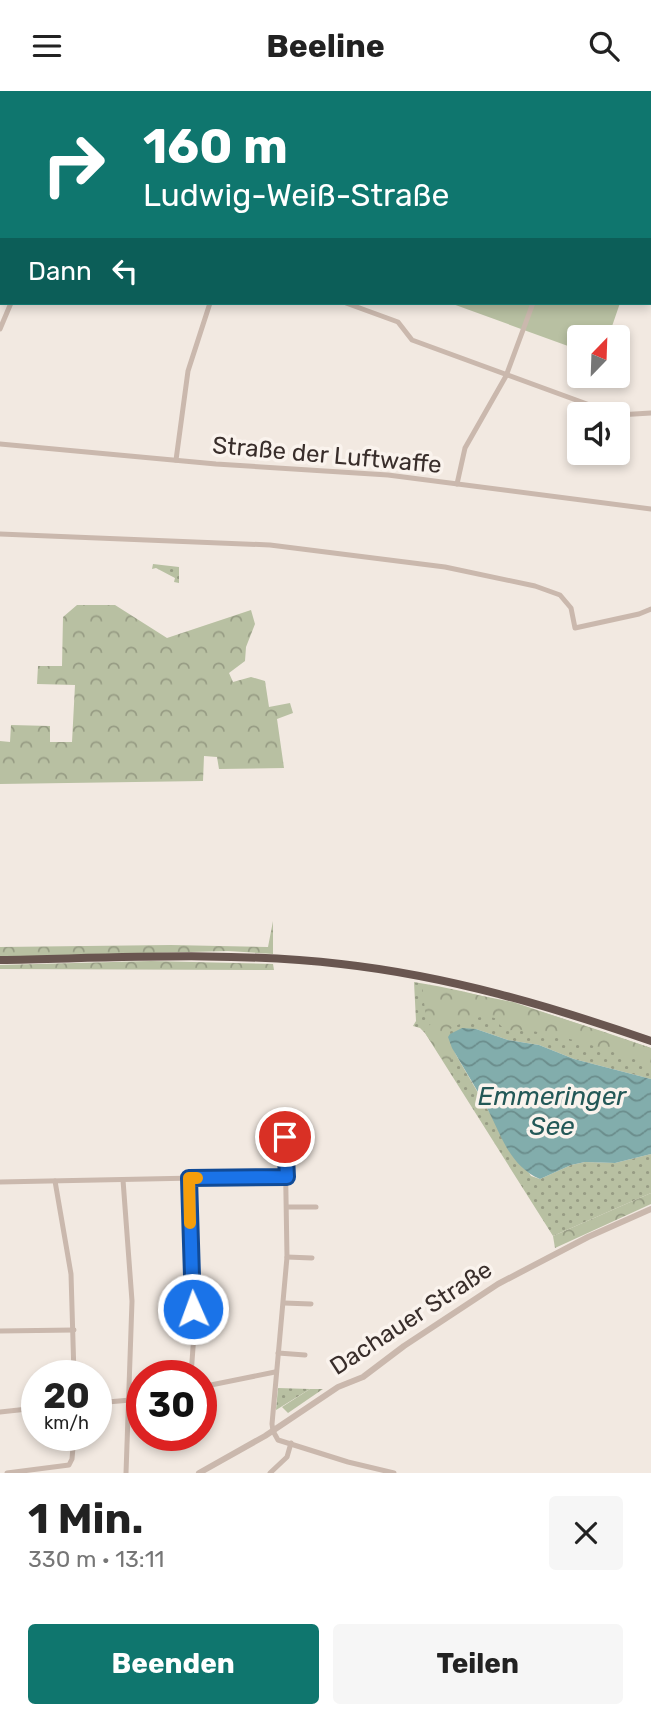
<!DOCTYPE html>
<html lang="de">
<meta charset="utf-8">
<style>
body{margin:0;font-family:Rubik,sans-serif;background:#f6f6f6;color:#222;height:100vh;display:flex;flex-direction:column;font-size:26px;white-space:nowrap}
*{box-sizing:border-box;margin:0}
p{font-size:23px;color:#767676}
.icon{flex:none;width:38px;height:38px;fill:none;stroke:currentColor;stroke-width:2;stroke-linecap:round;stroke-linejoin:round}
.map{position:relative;height:1382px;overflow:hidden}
.side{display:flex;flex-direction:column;background:#fff;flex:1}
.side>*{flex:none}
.banner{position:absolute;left:0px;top:0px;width:651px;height:214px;box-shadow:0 4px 10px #0003;background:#0f766e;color:#fff;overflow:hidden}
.needle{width:46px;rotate:23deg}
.tools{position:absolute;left:567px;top:234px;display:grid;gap:14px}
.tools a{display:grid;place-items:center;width:63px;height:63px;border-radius:7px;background:#fff;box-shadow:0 4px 10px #0003;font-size:35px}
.speed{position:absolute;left:21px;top:1269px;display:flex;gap:14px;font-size:35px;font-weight:700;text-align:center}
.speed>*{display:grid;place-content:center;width:91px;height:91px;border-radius:50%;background:#fff;box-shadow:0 4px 10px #0003;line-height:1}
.speed small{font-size:18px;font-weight:400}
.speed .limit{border:10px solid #d22;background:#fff;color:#111}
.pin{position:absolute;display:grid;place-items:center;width:60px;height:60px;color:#fff;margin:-30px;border:4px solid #fff;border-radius:50%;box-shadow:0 2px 7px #0007}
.me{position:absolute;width:77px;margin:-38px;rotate:358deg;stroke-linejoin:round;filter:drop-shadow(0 0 5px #0008)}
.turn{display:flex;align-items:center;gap:24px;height:147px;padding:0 28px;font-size:32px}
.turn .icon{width:91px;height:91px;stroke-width:2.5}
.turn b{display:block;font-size:49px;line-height:60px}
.then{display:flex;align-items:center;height:66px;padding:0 28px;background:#0003;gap:14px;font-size:26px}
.round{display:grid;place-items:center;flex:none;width:74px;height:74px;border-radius:7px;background:#f6f6f6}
.head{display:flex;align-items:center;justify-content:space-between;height:119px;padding:0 28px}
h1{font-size:42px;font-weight:700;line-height:52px}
.cta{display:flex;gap:14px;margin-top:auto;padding:14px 28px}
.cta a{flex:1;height:80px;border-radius:7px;background:#0f766e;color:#fff;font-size:28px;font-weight:700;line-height:80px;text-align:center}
.cta a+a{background:#f6f6f6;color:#222}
header{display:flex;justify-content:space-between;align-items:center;height:91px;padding:0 28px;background:#fff;font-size:32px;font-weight:700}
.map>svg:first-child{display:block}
</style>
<header><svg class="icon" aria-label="menu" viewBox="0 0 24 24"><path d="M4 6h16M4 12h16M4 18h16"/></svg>Beeline<svg class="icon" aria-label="search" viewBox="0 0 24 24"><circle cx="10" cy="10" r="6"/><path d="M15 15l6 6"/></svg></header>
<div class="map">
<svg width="651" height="1382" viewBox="0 0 651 1382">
<defs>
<pattern id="green-dots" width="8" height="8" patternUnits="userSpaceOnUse" patternTransform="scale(1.75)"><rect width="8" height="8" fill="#b8c0a2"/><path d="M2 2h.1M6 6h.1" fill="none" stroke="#979c84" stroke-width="1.8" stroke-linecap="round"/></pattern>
<pattern id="forest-crowns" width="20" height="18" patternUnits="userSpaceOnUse" patternTransform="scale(1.75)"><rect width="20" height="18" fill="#b8c0a2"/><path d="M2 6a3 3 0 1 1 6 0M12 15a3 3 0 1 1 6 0" fill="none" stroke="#979c84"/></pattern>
<pattern id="water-waves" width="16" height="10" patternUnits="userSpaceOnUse" patternTransform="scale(1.75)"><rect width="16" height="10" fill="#82adac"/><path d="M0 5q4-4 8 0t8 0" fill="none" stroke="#6b8d8c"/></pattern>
</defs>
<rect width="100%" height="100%" fill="#f2e9e1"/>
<g fill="url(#green-dots)">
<path d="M153,473l26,3v16l-5,-1 1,-4 -19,-10 -4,1z"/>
<path d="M414,891c81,13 159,39 237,66v31l-77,-20 -35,-14 -31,-5 -32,-11 -24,19 36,62 43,66 9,3 31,-14 14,-3 30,1 36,-9v39l-98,43 -128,-203 -5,-5 -7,-2 3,-5z"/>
<path d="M278,1297l32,1 -34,21z"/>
</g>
<g fill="url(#forest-crowns)">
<path d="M77,514h38l52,33 84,-28 4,14 -9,23 -1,14 -16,12 4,9 18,-5 14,4 4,26 21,-4 3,10 -16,6 7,49 -65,1 -2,-12 -13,-1 -1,25 -203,3v-43l10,1 1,-17 39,1v16h22l3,-57 -38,-1 1,-18h24l1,-49z"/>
<path d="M273,830v33l-45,-3 -228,6v-10l171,-2 97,2z"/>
<path d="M151,870l122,3 1,6 -274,-1v-4z"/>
<path d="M422,893l91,18 138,46v17c-26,-10 -121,-42 -144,-34l-7,-6 -3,-6c-15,-7 -37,4 -50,12l9,25 -6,5 -7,-1 -18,-27 1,-5 7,-6 -7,-3z"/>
<path d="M651,1102v11l-96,44 -2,-12z"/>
<path d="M310,1298h13l-35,24 -6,-6z"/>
</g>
<g fill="#b8c0a2">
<path d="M435,0h216v206l-2,-204h-215z"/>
<path d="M450,212h170l-12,35h-29v12z"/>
</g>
<path fill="url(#water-waves)" d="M462,937l14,1 32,11 31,5 35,14 77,20v75l-36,9 -30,-1 -14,3 -31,14c-30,-13 -38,-42 -52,-69 -11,-21 -24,-41 -36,-62l-4,-11 2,-3z"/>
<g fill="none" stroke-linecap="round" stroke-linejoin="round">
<g stroke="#cab8ad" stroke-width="5">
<path d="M59,0l1,2"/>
<path d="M346,212l52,19 14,18 205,75"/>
<path d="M0,238l11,-26"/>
<path d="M618,324l33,-2"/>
<path d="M0,353l216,20 172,11 263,34"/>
<path d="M176,369l12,-89 22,-68"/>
<path d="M457,393l8,-36 41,-72 27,-73"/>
<path d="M0,443l270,11 175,22 90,19 25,9 11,13 4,20 64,-14 12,-5"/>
<path d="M285,1046l2,120 -15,167 1,7 5,9 70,22 46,11"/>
<path d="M189,1087l5,156 -3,41"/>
<path d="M123,1089l9,121 -6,172"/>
<path d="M55,1090l16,93 3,101"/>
<path d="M0,1091l287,-6"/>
<path d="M287,1116h29"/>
<path d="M287,1166l25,1"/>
<path d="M284,1212l27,1"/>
<path d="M0,1240l74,-1"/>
<path d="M278,1262l27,2"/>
<path d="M201,1296l74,-15"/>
<path d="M96,1312l46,-4"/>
<path d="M0,1321l37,-4"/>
<path d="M7,1382l62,-8 3,-6 2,-24"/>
<path d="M270,1382l17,-16 4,-14"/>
</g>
<path stroke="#cab8ad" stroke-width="6" d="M199,1382l66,-37 73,-49 25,-10 41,-31 94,-62 90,-47 63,-28"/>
<path stroke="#695650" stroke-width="8" d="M0,869c114,-2 228,-9 341,4 107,12 209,42 310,77"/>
</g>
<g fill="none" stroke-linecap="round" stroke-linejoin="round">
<g stroke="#114b97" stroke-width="18">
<path id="route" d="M193,1218l-4,-131 98,-1 -2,-40"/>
</g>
<use href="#route" stroke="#1a73e8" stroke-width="12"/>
<path stroke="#f59e0b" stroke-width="12" d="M190,1132l-1,-45h8"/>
</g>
<g text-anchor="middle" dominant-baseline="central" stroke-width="7" stroke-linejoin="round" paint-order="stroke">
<g font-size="24" fill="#392e2b" stroke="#faf3ed">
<text transform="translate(327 364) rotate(5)">Straße der Luftwaffe</text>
<text transform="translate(411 1227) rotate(-33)">Dachauer Straße</text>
</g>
<g font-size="26" font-style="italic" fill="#235857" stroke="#faf3ed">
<text x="552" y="1005">Emmeringer<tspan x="552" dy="30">See</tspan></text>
</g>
</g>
</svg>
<div class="tools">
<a><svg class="needle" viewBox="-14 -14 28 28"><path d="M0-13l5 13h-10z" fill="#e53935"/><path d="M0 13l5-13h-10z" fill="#767676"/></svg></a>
<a><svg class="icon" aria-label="sound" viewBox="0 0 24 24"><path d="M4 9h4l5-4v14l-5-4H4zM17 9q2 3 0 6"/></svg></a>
</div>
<div class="speed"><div>20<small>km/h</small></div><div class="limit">30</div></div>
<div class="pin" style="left:285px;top:1046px;background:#d93025"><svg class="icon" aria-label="arrive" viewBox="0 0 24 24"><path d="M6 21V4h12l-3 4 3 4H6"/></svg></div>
<svg class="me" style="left:193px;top:1218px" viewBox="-20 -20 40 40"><circle r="17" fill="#1a73e8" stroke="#fff" stroke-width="3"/><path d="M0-11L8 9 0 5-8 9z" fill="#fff"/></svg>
<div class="banner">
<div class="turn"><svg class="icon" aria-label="right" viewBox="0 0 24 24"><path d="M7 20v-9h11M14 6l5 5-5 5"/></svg><div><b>160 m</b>Ludwig-Weiß-Straße</div></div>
<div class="then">Dann<svg class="icon" aria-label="left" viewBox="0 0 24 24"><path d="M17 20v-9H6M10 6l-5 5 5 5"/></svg></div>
</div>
</div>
<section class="side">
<div class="head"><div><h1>1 Min.</h1><p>330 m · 13:11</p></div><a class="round"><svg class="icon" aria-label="close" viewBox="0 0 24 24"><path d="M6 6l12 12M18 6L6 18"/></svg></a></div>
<div class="cta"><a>Beenden</a><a>Teilen</a></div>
</section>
